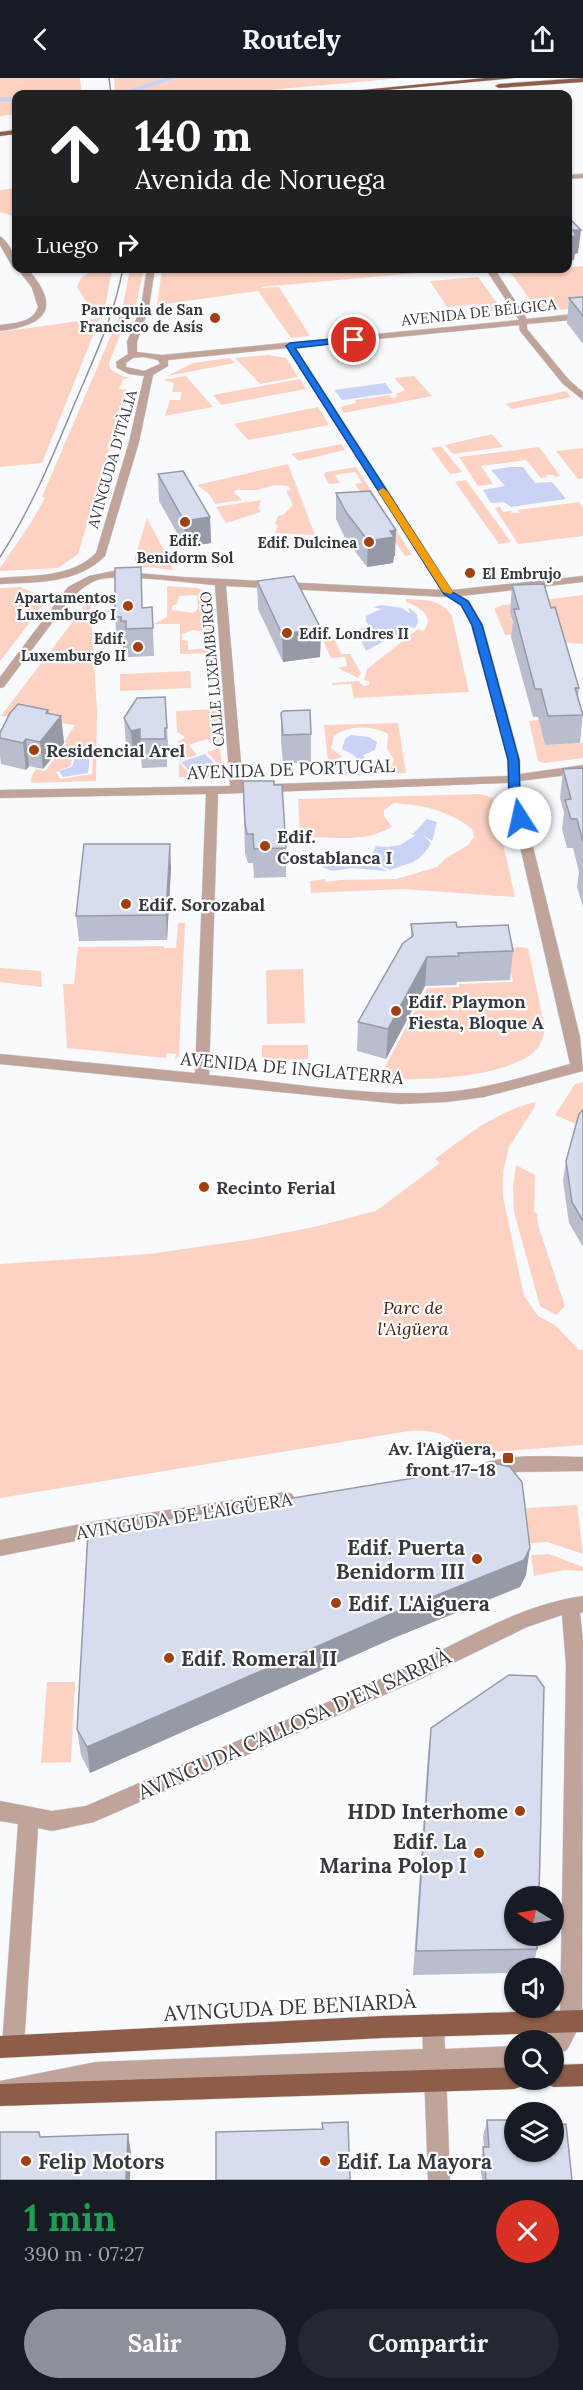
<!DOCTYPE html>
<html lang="es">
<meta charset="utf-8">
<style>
body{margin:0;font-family:Lora,serif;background:#242831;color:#f1f3f6;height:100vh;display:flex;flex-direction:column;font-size:22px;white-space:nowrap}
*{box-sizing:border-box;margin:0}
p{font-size:20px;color:#9ea1a6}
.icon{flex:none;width:33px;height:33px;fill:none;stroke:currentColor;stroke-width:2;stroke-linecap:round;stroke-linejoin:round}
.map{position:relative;height:2102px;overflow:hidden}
.drawer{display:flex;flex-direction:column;background:#171b24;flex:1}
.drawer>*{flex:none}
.banner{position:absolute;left:12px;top:12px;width:560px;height:183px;border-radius:12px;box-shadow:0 2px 4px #0004;background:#202124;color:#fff;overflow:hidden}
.needle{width:39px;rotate:281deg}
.fabs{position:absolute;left:504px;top:1808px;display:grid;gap:12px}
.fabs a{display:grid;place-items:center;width:60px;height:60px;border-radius:50%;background:#171b24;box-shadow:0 2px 4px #0004;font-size:30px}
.pin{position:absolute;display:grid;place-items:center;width:51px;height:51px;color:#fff;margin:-26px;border:3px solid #fff;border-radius:50%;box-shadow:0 2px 6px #0007}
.me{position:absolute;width:66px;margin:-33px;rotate:350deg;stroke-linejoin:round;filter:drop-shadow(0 0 4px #0008)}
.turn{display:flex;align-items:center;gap:21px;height:126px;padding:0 24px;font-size:27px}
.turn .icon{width:78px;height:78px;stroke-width:2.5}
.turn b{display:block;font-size:42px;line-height:51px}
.then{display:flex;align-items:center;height:57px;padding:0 24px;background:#0003;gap:12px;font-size:22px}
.round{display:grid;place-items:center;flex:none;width:63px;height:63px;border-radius:32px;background:#242831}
.head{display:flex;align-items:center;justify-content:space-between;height:102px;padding:0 24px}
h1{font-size:36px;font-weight:700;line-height:45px;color:#1e9e55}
.cta{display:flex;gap:12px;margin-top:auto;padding:12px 24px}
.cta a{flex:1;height:69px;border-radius:36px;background:#8c9099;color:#fff;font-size:24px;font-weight:700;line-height:69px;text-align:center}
.cta a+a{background:#242831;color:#f1f3f6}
header{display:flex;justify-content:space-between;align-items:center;height:78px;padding:0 24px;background:#171b24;font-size:27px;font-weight:700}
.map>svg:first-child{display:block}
</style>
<header><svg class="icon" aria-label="back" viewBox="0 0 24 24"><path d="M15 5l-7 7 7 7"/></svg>Routely<svg class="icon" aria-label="share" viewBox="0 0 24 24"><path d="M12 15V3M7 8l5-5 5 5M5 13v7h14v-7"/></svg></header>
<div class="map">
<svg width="583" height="2102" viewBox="0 0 583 2102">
<rect width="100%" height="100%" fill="#f9fafe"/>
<g fill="#fed2c2" fill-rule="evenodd">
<path d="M0,0h80l2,16h-66v20l-16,2z"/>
<path d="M114,0h289l-135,12 -153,4z"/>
<path d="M16,110v29l-16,-5v-22z"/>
<path d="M583,188v42c-51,5 -43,4 -73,-36z"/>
<path d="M95,191h17l-8,45 -9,1 -18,-28 4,-9z"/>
<path d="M130,191h14l-9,39 -13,2z"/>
<path d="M162,191v-1l299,1 -200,18 1,1 17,-1 31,49 -19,2 -33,-47 -101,14z"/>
<path d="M478,199l24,33 -19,1 -5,-7 -31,3 -17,-26z"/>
<path d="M120,236l5,1 1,5 -17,43 1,6 12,7 8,2 -7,1 -4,10 8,1 -49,164 -20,14 -58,3v-3l30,-44 15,-26 -3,-1z"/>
<path d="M100,240l-58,145 -42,4v-135z"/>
<path d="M268,277l18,3 12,19 -38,7 -25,-26z"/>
<path d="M230,280l5,5 -68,13 26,-13z"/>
<path d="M186,298l27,31 -48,9 5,-16h10l2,-8h-10l2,-9 -11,-3z"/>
<path d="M414,298l18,20 -88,17 -4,-6 16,-4 -1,-3 34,-5 3,3 5,-1 -1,-3 9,-4 -11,-12z"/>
<path d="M300,301l6,10 -85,16 -8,-10z"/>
<path d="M566,313l5,6 -59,12 -7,-5z"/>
<path d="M318,329l11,18 -81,15 -14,-16z"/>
<path d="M492,356l11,13 -50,7 -8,-9z"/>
<path d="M341,366l4,6 -46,11 -8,-7z"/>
<path d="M441,368l21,26 -12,2 -19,-26z"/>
<path d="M539,369l21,29 -6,1v-2h-9l3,2 -7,1 -15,-18 -45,6 12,18 -15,2 -19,-29z"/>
<path d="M583,370v30l-5,1 -22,-28z"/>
<path d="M288,386l27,71 -40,-2 3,-8 -3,-1 3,-8 5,-1 10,-10 -7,-14 5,-1 -3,-4 -13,-1 -18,5h-22l-1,2 8,8 -27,4 -6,-10 -12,-9z"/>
<path d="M356,389l56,88 -7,1c-16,-24 -34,-47 -50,-72l7,-1 -7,-11 -20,3 5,8 -11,1 -5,-9 2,-3z"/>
<path d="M466,402l45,62 -12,2 -44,-62z"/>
<path d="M261,422l-3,8 3,4 -35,11 -10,-16z"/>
<path d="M579,424l4,6v28l-65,8 -23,-36 5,-1 3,5 9,-1 -1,2h9l-3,-3z"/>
<path d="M147,440l24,46 2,6 -34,-4 -5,-5z"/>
<path d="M167,508l30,2 12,5 4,60 -33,1v-30h-26l13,-7zM195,517l2,1 1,13 -5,4 -21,-3v-4l5,-2 2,-8zM193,552l14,3 2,15 -21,2v-9l-6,-1v-6z"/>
<path d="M20,509l20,8 4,9 -44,57v-73z"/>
<path d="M583,517v49l-25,-2 -48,-29 6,22h-11l-10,-24v-3l8,-3z"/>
<path d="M90,521l7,111 -1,71 -65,2 1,-8 4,-6 9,2 22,-28 -3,-1 11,-17 -74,-9zM74,676h19l-1,20 -32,5 -4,-7 14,-6z"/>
<path d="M406,521c19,1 35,0 46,17l17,76 -115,6 -3,-14 -19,1v-2l26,-2 6,5 6,-1 -1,-4 -5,-1 3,-11 51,-40 5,2c14,-14 -5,-25 -17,-29z"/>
<path d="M333,557l8,19h9l11,19 -3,5 -20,-10 9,-2 -2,-9 -14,1 -10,-22z"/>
<path d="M190,593l1,17 -71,3v-17z"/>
<path d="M217,631l5,64 -8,5 -35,-1v-15l13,15 29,-9 -14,-16 10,-3 -10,-10 -18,6 8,10 -18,6 -1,-19 7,-5 -8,-5 -1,-21z"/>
<path d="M539,642l6,25 38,-2v15l-38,5 -7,-2 -9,-40z"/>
<path d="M398,645l8,50 -77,3 18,-7 20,2 11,-5h14l2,-7 -7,-10 1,-15c-16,-9 -40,-9 -54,2l-3,12 11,9 -8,2 3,8 -8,3 -5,-45z"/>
<path d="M480,716l13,4 22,99 -112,-8 -92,4 -1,-12 15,-2 1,3 14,-2 56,-1 21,-6 20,-6 8,-8 23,-14 6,-8 -2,-8c-23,-18 -48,-24 -78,-26l-10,7v6l8,11c-31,17 -57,9 -92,10l-2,-38z"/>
<path d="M178,845h7l-6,133 -4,3 1,-5 -9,-1 -1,5 -99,-10 -4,-64h11l4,-37 86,-1v2h12z"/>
<path d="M520,869l8,1 17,81c-2,9 -4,17 -12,24 -32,25 -114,29 -154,25l48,-90 32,-1v-3l54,-2 -7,-34z"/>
<path d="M0,890l41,3 1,16 -42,-5z"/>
<path d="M303,891l2,54 -38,1 -1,-54z"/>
<path d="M262,967h46v14l-46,1z"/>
<path d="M583,1004v45l-28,-12 20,-31z"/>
<path d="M536,1024l-2,6 -25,39 -6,25v25l21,99 14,20 17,9 24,25h4v95l-117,9 -5,-2c-9,-20 -32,-22 -52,-21l-409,67v-234l149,-10 98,-14 67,-13 62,-16 64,-48 -5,-4c32,-24 61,-48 101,-57z"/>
<path d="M516,1087l19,10 -1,37 3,1 1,12 27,81 -9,9 -16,-9 -26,-94 -1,-26z"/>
<path d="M577,1427l6,49 -36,-12 -17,1 -4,-35z"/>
<path d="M549,1476l34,13v4l-19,-1 -30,6 -3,-21z"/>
<path d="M47,1604h28l-4,80 -30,1z"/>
</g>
<g fill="#cad3f6">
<path d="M385,305l8,10 -51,7 -8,-10z"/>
<path d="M509,389h14l12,16 17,-1 14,17 -55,8 -7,-5 -13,1 -8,-13 22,-4 -14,-16z"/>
<path d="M382,527l20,3 7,5 2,-1 -3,-3 2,-1 7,7 1,7 -3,6 -5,-1 -44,24 -10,-21 13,-4 -3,-5v-5l15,-7 -8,-2z"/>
<path d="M351,657l18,2 8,5 -2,8 -12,5 3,5 -1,5h-7l-3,-9 -13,-7 3,-10z"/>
<path d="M205,676l13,13 -25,8 -12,-13z"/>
<path d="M76,677h14l-2,18 -25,4 -4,-6 13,-4z"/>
<path d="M427,741l10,3c-2,5 -3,16 -5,19l-9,-6 8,8c-12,21 -20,19 -41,27l-14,-7 -4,-9 4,-8 12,1 12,-2 16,-10h-4z"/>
<path d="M370,775c0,11 9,14 18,18l-37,-3 -19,3 -10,-4v-7l12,-5 23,7z"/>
</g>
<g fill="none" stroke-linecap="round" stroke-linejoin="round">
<g stroke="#cad3f6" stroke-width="4">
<path d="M125,15l46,-15"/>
<path d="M0,21h16"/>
</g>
<g stroke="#d6d7dc" stroke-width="1">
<g id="minor">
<path d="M583,96v4l-16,1v-4z"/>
<path d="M0,158c9,6 16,21 16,32h-3l-13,-23z"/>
<path d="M17,190h10c35,40 20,57 -27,63v-6c14,-2 33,-2 38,-18l-6,-19z"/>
<path d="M147,190h8l-6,39 -12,35v10l25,3 357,-35 -34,-52h9l33,51 56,-6v6l-56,5v5l42,51 14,12v8l-20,-16 -43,-53 -1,-6 -224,22 157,243 131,-14v6l-122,14 8,5 14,24 37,135v14l63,-9v8l-63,8v13l60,243 3,34 -99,26 -37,5 -47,2 -400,-40v-10l195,19 11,-279 -206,4v-8l230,-4 -15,-201c-29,-2 -94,-12 -118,-5 -11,4 -19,12 -27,19l-66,88 -4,1v-11l68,-90 21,-11 24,-5 70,6 258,13 -154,-242 -119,12v6l-15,9 -14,67 -34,114c-28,28 -68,26 -105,28v-6c34,-3 71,0 96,-25l33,-111 15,-66 -15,-2 -12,-6 -1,-6 12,-8 -1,-12 14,-35zM144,279l14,3 2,4 -16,7 -18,-4v-4l7,-5zM226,508l221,11 14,8 10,20 37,135v16l-265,9zM508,705v11l62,270c-41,11 -82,25 -124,28 -76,6 -160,-10 -237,-17l9,-281z"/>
<path d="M583,1379v14l-66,1 -30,4 -6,-2 -3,-5 3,-5c31,-11 69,-7 102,-7z"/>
<path d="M286,1414l6,2 3,5 -3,5 -6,2 -190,31 -96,19v-16l96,-19z"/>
<path d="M583,1518v16l-3,1 3,28 -1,380 -15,29 -13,6v-16h-9l15,-21 6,-354 -4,-50 -35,12 -104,51 -329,144 -42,9 -14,-3 -14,218 -3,8 -8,3 -8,-3 -3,-8 16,-222 -18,-3v-20l52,10 34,-5c107,-47 215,-91 321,-139 58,-27 112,-62 176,-71z"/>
<path d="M433,1936l8,3 3,8 1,24 69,-3v22l-68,3 4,109h-22l-4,-109 -328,13 -96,19v-22l96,-19 327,-13 -1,-24 3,-8z"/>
</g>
</g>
<g stroke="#d6d7dc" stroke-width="1">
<g id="major">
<path d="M485,0h29l-170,16h-23z"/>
<path d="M583,0v4l-84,6 -4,-2 4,-2z"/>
<path d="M16,52v4l-16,2v-4z"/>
<path d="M583,1932v22l-201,6 -382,20v-22l382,-20z"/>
<path d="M583,1986v22l-29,1 -8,-3 -2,-5h10v-14z"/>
<path d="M514,1989v12h11l-3,7 -8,3 -514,17v-22z"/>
</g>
</g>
<use href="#minor" fill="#c1a499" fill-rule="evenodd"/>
<use href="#major" fill="#8e5d4a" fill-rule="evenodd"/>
<g stroke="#95969c" stroke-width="1.5">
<path d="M109,0l2,16"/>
<path d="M0,479c31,-48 52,-99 74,-152 19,-45 40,-88 49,-137"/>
</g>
</g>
<g fill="#b9bdce">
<path d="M583,219v47l-16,-21 2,-25z"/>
<path d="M158,396l52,43 1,26 -26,4 -26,-46z"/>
<path d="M336,415l59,63h-1l-1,7 -26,4 -22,-29 -9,-19z"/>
<path d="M257,503l64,48 -1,28 -37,5 -25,-53z"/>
<path d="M512,507l39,23 28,80 -1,9 5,17 -3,29 -35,2 -7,-28h-5l-22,-80 2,-15 -3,-9z"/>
<path d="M152,529l2,49 -26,1v-8h-5v-4h-6l-2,-28 28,-9z"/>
<path d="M48,632l1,3 12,3 3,27 -21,26 -14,-3 -3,4 -25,-6 -1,-9v-22z"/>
<path d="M281,635l30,21v29h-28l-2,-21z"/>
<path d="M124,640l43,10 2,29h-2v10l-25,1 -1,-11 -8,2 -7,-13z"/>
<path d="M583,690v139l-6,-20 2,-15 -6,-24h-6l-5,-19 2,-16 -4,-15 3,-29z"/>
<path d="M243,703l31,4 12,63v29l-32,1 -1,-15h-5l-3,-10z"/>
<path d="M171,790l-4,72 -88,1 -3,-25z"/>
<path d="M411,846l46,3 56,24 -3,29 -53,2 -1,3 -31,1 -39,73 -29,-8 1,-29 53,-84z"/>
<path d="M583,1032v137l-14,-24 -6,-42 3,-20z"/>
<path d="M526,1497l-6,12 -124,50 -306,136 -9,-18 -4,-26z"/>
<path d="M431,1650l106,221 -4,19h-19v5l-101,2 15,-221z"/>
<path d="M487,2042l85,60h-90l-2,-17 4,-16 -1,-10z"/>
</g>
<g fill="#969aa7">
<path d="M573,152h8l-3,23 -3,1 -1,6 -7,1v-24z"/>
<path d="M210,439l1,26 -26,4 -1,-26z"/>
<path d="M396,452l-1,26h-1l-1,7 -26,4 1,-26 22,-10z"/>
<path d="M321,551l-1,28 -37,5 -1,-28z"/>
<path d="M48,632l2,19 11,-13 3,27 -21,26 -3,-27 6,-29z"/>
<path d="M140,651l1,28 -8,2 -2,-28z"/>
<path d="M26,661l3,27 -3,4 -3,-27z"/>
<path d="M170,766l1,24 -4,72 -1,-25z"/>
<path d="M427,879l-2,29 -39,73 2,-30z"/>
<path d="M530,1470l-4,27 -6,12 -124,50 -306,136 -3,-26z"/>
<path d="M128,2056l3,19 -1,27h-4z"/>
</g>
<g fill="#d7dcef" stroke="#969aa7" stroke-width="1.5">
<path d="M567,138l14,14h-8l3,6 -9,1z"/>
<path d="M583,219v19l-14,-18z"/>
<path d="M183,393l27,46 -26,4 -26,-47z"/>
<path d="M370,413l26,39 -6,1 4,6 -26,4 -22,-29 -10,-19z"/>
<path d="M141,489l1,41 10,-1 1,21 -27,1v-8h-5v-4h-6v-49z"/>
<path d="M294,498l27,53 -39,5 -25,-53z"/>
<path d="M544,506l7,24 4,-1 24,81h-4l8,27 -35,1 -7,-27h-6l-21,-80h5l-7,-24z"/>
<path d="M165,619l2,31h-2v11h-25v-10l-9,2 -7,-13 13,-20z"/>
<path d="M18,626l30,6 -2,3 15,3 -21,26 -14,-3 -3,4 -23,-5v-5l10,-20z"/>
<path d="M310,632l1,24 -28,1 -2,-22 2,-2z"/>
<path d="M583,690v74l-6,-23h-6l-6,-19 6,-1 -8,-30z"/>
<path d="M243,703h31v4h8l4,63 -32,1 -1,-15h-6l-2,-10z"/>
<path d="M84,766h86l-4,71 -90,1z"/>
<path d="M456,844l1,5 51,-2 5,26 -55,2 1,3 -32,1 -39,72 -30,-7 45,-79 10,-7 -2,-12z"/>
<path d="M583,1032v111l-11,-19 -6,-41 13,-47z"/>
<path d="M498,1386l12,3 12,15 8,66 -6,12 -126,51 -311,136 -10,-18 11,-197z"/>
<path d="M509,1597l27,1 8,11 -5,209h-25v39h24l-1,14 -121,2 15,-223z"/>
<path d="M487,2042h27v31h40v-26l12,-1 6,56h-86l-3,-33h6z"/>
<path d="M348,2044l2,58h-134v-48l107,-3 -1,-6z"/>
<path d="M0,2054h39l1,5 88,-3 -2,46h-126z"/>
</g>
<path fill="#1a73e8" stroke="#114b97" stroke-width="1.5" d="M354,259l5,3 -2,1 -62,7 157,244 16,9 14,24 37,135 1,35 6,23 -2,2 -4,1 -6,-3 -5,-23 -1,-35 -36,-135 -11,-20 -17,-11 -158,-248 4,-3z"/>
<path fill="#f59e0b" d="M383,410l4,3 66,101 -2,2 -8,-2 -65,-101z"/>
<g fill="#a33e0d" stroke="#fff" stroke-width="2">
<circle cx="215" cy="240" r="6"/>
<circle cx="185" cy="444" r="6"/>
<circle cx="369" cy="464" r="6"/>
<circle cx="470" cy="495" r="6"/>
<circle cx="128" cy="528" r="6"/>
<circle cx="287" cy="555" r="6"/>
<circle cx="138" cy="569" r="6"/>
<circle cx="34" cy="672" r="6"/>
<circle cx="265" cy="768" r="6"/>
<circle cx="126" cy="826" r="6"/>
<circle cx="396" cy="933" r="6"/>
<circle cx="204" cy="1109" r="6"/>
<rect x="502" y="1374" width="12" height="12" rx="3"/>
<circle cx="477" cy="1481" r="6"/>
<circle cx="336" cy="1525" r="6"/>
<circle cx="169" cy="1580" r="6"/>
<circle cx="520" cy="1733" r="6"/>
<circle cx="479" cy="1775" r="6"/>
<circle cx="26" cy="2083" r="6"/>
<circle cx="325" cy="2083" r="6"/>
</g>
<g text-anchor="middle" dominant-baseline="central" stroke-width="4.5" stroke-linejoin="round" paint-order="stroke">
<g font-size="15" font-weight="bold" fill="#373941" stroke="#fff" text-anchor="end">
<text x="203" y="231">Parroquia de San<tspan x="203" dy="17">Francisco de Asís</tspan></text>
<text x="185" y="462" text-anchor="middle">Edif.<tspan x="185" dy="17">Benidorm Sol</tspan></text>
<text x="357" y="464">Edif. Dulcinea</text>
<text x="482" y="495" text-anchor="start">El Embrujo</text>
<text x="116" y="519">Apartamentos<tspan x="116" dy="17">Luxemburgo I</tspan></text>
<text x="299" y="555" text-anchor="start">Edif. Londres II</text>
<text x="126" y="560">Edif.<tspan x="126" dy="17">Luxemburgo II</tspan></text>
</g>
<g font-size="15" fill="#373941" stroke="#fff">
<text transform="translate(479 234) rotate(-6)">AVENIDA DE BÉLGICA</text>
<text transform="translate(112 381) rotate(-74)">AVINGUDA D'ITÀLIA</text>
<text transform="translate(212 591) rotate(-95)">CALLE LUXEMBURGO</text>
</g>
<g font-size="18" font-weight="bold" fill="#373941" stroke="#fff" text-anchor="start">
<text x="46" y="672">Residencial Arel</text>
<text x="277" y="758">Edif.<tspan x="277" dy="21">Costablanca I</tspan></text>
<text x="138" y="826">Edif. Sorozabal</text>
<text x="408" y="923">Edif. Playmon<tspan x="408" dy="21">Fiesta, Bloque A</tspan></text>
<text x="216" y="1109">Recinto Ferial</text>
<text x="496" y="1370" text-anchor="end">Av. l'Aigüera,<tspan x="496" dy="21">front 17-18</tspan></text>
</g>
<g font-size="18" fill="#373941" stroke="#fff">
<text transform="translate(291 691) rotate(-2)">AVENIDA DE PORTUGAL</text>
<text transform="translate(292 990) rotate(5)">AVENIDA DE INGLATERRA</text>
<text transform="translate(184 1438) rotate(-9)">AVINGUDA DE L'AIGÜERA</text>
</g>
<g font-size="18" font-style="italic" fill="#4f1700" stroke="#fff">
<text x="413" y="1229">Parc de<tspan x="413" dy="21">l'Aigüera</tspan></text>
</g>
<g font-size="21" font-weight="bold" fill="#373941" stroke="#fff" text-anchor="start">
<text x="465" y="1469" text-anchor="end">Edif. Puerta<tspan x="465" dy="24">Benidorm III</tspan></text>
<text x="348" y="1525">Edif. L'Aiguera</text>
<text x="181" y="1580">Edif. Romeral II</text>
<text x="508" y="1733" text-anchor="end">HDD Interhome</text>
<text x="467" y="1763" text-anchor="end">Edif. La<tspan x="467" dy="24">Marina Polop I</tspan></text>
<text x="38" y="2083">Felip Motors</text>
<text x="337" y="2083">Edif. La Mayora</text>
</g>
<g font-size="21" fill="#373941" stroke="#fff">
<text transform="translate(294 1646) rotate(-24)">AVINGUDA CALLOSA D'EN SARRIÀ</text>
<text transform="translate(290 1929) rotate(-3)">AVINGUDA DE BENIARDÀ</text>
</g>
</g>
</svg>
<div class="fabs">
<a><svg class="needle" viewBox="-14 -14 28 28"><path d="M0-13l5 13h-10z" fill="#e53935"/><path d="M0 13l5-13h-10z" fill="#9ea1a6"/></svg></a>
<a><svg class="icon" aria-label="sound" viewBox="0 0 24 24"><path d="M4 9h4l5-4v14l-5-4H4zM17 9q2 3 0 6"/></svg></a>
<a><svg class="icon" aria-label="search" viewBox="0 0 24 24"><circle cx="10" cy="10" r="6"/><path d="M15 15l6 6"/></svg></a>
<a><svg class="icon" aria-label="layers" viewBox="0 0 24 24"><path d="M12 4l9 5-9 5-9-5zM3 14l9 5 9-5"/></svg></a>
</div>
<div class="pin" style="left:354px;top:262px;background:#d93025"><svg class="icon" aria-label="arrive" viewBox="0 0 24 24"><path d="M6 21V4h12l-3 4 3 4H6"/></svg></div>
<svg class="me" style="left:520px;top:740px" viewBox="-20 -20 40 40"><circle r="19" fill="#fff"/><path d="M0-13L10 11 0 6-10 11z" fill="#1a73e8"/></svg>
<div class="banner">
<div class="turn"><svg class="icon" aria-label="ahead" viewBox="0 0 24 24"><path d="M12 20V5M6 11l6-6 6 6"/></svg><div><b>140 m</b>Avenida de Noruega</div></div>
<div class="then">Luego<svg class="icon" aria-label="right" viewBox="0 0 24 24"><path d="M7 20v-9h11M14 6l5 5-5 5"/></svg></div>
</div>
</div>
<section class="drawer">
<div class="head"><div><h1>1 min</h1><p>390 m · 07:27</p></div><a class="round" style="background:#d93025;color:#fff"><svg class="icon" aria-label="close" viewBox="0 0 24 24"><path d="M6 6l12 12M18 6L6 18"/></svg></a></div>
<div class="cta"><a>Salir</a><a>Compartir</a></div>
</section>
